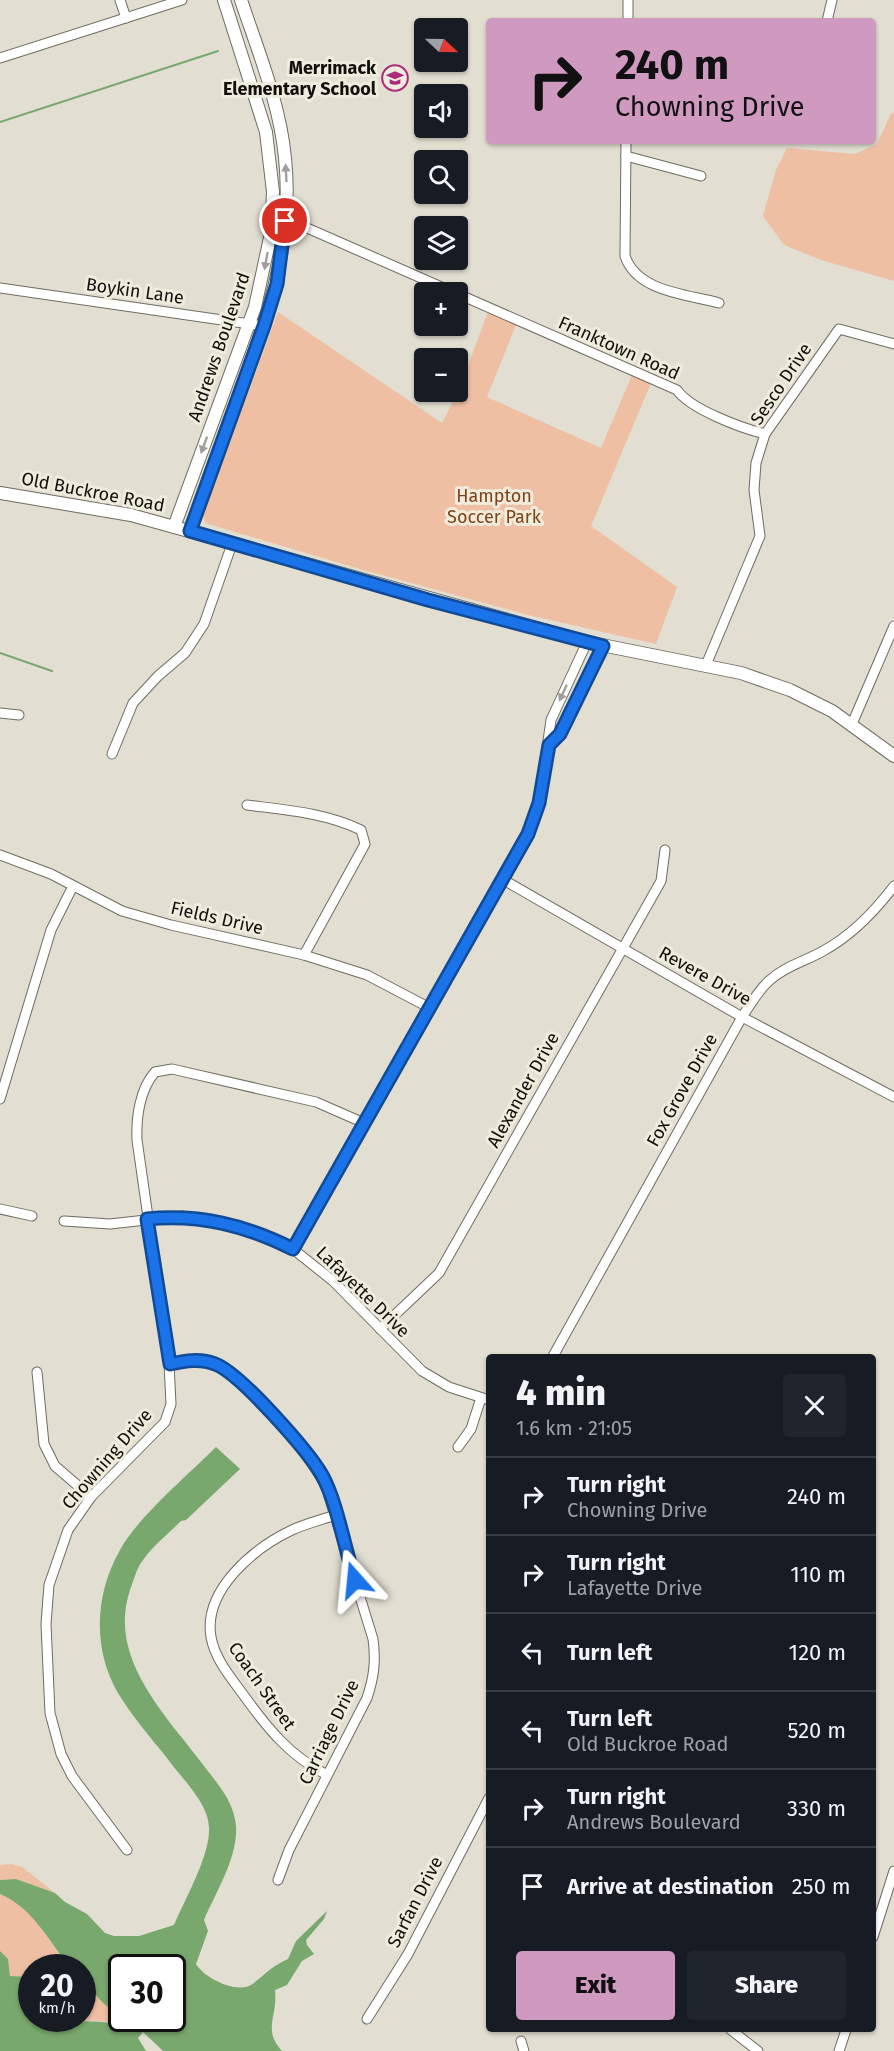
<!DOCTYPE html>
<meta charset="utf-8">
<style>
body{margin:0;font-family:"Fira Sans",sans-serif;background:#20242c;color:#f1f3f6;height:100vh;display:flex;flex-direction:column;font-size:22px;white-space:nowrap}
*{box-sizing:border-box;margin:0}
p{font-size:20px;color:#9ea1a6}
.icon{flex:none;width:33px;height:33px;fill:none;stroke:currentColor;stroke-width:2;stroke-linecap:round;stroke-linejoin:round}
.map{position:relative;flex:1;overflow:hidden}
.side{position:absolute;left:486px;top:1354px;width:390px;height:678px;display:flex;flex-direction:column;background:#171b24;border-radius:6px;box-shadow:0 2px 4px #0004}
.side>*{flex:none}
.guide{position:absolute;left:486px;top:18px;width:390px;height:126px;border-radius:6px;box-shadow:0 2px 4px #0004;background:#d099bf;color:#111;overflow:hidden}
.needle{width:39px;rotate:112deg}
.fabs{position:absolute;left:414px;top:18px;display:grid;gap:12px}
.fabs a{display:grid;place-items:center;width:54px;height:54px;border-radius:6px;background:#171b24;box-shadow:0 2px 4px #0004;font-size:30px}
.speed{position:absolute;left:18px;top:1954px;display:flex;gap:12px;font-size:30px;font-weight:700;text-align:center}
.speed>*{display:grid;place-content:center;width:78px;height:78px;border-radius:50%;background:#171b24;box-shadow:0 2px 4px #0004;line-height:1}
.speed small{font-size:15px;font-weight:400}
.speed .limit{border:3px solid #111;border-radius:9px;background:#fff;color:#111}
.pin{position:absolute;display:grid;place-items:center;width:51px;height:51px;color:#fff;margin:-26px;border:3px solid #fff;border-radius:50%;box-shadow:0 2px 6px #0007}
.me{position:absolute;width:66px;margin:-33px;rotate:342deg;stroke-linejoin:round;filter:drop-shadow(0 0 4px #0008)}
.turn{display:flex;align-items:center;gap:21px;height:126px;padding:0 30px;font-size:27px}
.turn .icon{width:78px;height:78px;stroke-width:2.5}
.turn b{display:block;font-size:42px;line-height:51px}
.round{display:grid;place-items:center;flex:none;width:63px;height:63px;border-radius:6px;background:#20242c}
.summary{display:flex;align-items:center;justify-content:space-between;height:102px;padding:0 30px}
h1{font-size:36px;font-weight:800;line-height:45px}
.button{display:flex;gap:12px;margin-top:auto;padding:12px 30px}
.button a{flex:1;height:69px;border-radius:6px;background:#d099bf;color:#111;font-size:24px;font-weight:800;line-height:69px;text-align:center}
.button a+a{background:#20242c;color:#f1f3f6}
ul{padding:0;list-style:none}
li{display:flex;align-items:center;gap:18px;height:78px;padding:0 30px;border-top:2px solid #363941}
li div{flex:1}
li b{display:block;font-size:22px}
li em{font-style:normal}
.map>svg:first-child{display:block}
</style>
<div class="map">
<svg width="894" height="2051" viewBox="0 0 894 2051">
<rect width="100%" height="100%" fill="#e2ded1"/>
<g fill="#eebfa3">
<path d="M894,112v169l-73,-21 -37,-15 -21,-29 13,-46 11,-22 68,6 22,-10 14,-30z"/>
<path d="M278,312l164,111 16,-31 30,-80 28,13 -29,72 114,51 31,-73 19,8 -60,143 86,61 -21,57 -128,-29 -168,-46 -155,-46 -2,-8z"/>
<path d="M11,1864l11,3 33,26 -39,-14 -16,1v-15z"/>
<path d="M0,1894c36,15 47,48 71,74h-39l-1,9 -21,-1 -2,-17 -8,-8z"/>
<path d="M83,1980l28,30 21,14 4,6c-5,0 -7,-3 -12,-5 -15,-4 -36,-6 -51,-3l-5,-3h14z"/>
</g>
<path fill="#78a86d" d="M216,1447l24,22 -54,51 -5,1c-13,13 -28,25 -38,39 -7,9 -9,20 -13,30 -23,69 36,125 74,176 14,18 30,36 32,60 2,32 -20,65 -32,94l4,11 -12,33c8,14 43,32 58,19 12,-10 20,-18 34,-24l8,-18 31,-30 -3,8 -18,21 1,5 7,9 -12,7 -15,24 -12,5c3,27 -13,39 7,61h-119l-20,-19 -5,6 8,13h-146v-100l8,8 2,17 21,1 1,42h36l5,3c13,-2 51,0 61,9l2,-4 -12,-8h48v-51h-50l-1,49 -18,-14 -20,-23 -1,-12h-11c-23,-26 -36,-59 -71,-74v-14l16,-1 39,14 10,9 22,12 18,19 9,3h25l35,-11c11,-26 37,-71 35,-98 -1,-25 -28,-49 -42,-69 -17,-21 -35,-42 -49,-65 -26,-45 -23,-99 2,-143 17,-32 69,-76 96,-103z"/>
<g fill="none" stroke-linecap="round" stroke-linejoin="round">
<g stroke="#78a86d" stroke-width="2">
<path d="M0,122l218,-71"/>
<path d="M0,653l52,18"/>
</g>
<g stroke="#6f6c61" stroke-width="11">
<g id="street">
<path d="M120,0l6,18"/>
<path d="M628,21v-21"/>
<path d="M827,21l5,-21"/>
<path d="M0,58l182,-58"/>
<path d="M626,141l-1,115c12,36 62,38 94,47"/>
<path d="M626,156l75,20"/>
<path d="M272,221l26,3 155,68"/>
<path d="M0,288l264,38"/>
<path d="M458,294l219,96c13,19 64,38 88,44"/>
<path d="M706,665l54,-129 -6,-46 2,-27 9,-29 74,-105 55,15"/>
<path d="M0,713l19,2"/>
<path d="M852,724l42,-98"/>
<path d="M549,745l11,-11 43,-88"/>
<path d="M112,754l21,-51 25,-27 27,-23 19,-29 28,-80"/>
<path d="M247,805c39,5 79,8 114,25l4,14 -61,111"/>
<path d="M0,855l51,19 71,37 49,14 133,30 63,20 61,32"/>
<path d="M502,879l240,138 152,80"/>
<path d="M0,1099l51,-169 22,-44"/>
<path d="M0,1209l32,7"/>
<path d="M64,1221l46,3 72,-8 49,10 38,12 24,11 40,32 89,90 27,16 40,13"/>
<path d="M293,1249l235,-415 11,-31 12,-83 36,-78"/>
<path d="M380,1329l59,-56 222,-392 4,-31"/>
<path d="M552,1358l190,-341c9,-13 16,-27 28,-37 15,-14 36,-19 53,-29 28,-15 52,-40 71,-65"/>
<path d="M169,1364c16,-3 31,-6 46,0 29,11 101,96 112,126l46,149c3,22 1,38 -6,59l-78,152 -11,30"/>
<path d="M37,1372l7,72 11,22 36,31"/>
<path d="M458,1447l13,-18 10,-31"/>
<path d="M327,1775c-37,-19 -58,-45 -82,-78 -13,-18 -30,-37 -34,-60 -8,-47 43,-89 81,-107 13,-6 29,-10 43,-15"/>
<path d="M127,1850l-55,-74 -11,-22 -11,-41 -4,-89 3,-39 19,-55 23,-33 74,-75 6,-18 -2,-40 -32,-224c-1,-23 3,-51 18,-68l17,-3 144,33 48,21"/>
<path d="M873,1937l21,-66"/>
<path d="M367,2019l41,-65 81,-156"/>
<path d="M731,2030l27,21"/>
<path d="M521,2041l3,10"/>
<path d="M839,2051l7,-21"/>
</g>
</g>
<g stroke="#6f6c61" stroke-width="14">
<g id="secondary">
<path d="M0,493l131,22 456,127 154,31 49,17 42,21 62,45"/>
<path d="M174,527l81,-220 16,-74 2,-41 -7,-60 -42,-132"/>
<path d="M190,531c16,-44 32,-89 48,-133 29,-80 56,-153 47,-240 -5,-54 -27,-107 -44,-158"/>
</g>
</g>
<use href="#street" stroke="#fff" stroke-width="9"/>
<use href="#secondary" stroke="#fff" stroke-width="12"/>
</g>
<defs><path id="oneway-solid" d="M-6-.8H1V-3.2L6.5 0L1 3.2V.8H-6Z" transform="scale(1.5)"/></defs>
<g fill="#a09f9e">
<use href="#oneway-solid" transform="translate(286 173) rotate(-93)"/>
<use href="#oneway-solid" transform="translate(266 261) rotate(100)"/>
<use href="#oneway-solid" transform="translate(204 445) rotate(110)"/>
<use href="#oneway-solid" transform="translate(563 693) rotate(115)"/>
</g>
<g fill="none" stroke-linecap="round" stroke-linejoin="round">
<g stroke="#114b97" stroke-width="15">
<path id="route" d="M285,221l-8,63 -13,42 -74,205 238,69 175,46 -43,88 -11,11 -10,58 -11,31 -235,415c-48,-24 -93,-35 -146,-30l23,145c15,-3 30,-6 45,0 25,9 93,87 107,111 15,27 23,75 33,105"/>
</g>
<use href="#route" stroke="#1a73e8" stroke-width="10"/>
</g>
<defs>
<g id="school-ring" transform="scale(1.35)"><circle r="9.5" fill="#efecde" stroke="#a82b7c" stroke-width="1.5"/><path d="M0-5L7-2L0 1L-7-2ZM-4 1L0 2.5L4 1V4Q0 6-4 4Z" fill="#a82b7c"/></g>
</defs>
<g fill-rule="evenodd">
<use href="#school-ring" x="395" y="78"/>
</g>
<g text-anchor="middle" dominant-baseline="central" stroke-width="6" stroke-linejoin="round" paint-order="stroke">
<g font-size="18" font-weight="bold" fill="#12100c" stroke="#efecde" text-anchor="end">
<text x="376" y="68">Merrimack<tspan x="376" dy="21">Elementary School</tspan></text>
</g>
<g font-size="18" fill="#12100c" stroke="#efecde">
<text transform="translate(135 291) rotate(8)">Boykin Lane</text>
<text transform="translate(219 347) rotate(-71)">Andrews Boulevard</text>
<text transform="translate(619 348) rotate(24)">Franktown Road</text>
<text transform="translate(781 384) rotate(-56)">Sesco Drive</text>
<text transform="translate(93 492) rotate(11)">Old Buckroe Road</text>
<text transform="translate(217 918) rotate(13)">Fields Drive</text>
<text transform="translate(705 976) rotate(29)">Revere Drive</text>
<text transform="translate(523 1090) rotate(-61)">Alexander Drive</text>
<text transform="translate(682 1090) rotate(-61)">Fox Grove Drive</text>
<text transform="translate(363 1292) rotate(44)">Lafayette Drive</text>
<text transform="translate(107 1459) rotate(-49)">Chowning Drive</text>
<text transform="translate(262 1686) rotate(55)">Coach Street</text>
<text transform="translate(329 1732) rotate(-64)">Carriage Drive</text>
<text transform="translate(415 1902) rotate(-63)">Sarfan Drive</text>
</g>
<g font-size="18" fill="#814215" stroke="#efecde">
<text x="494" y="496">Hampton<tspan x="494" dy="21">Soccer Park</tspan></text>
</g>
</g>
</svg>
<div class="fabs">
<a><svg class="needle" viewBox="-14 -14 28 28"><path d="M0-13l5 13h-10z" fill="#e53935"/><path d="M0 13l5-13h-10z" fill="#9ea1a6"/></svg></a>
<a><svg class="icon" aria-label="sound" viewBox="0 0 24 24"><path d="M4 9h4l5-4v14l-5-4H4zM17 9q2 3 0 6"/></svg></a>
<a><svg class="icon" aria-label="search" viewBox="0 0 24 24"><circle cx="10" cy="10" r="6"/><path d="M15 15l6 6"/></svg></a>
<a><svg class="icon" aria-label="layers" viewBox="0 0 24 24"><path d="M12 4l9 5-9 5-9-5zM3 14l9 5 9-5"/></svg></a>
<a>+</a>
<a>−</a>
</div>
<div class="speed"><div>20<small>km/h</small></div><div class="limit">30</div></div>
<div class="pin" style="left:285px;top:221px;background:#d93025"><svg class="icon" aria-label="arrive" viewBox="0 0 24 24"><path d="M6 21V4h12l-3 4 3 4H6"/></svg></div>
<svg class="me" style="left:355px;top:1580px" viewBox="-20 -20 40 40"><path d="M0-17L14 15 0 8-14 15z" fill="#1a73e8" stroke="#fff" stroke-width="4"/></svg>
<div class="guide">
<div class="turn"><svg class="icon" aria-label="right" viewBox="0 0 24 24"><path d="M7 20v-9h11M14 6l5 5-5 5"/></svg><div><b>240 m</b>Chowning Drive</div></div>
</div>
<section class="side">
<div class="summary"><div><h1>4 min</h1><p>1.6 km · 21:05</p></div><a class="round"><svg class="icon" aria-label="close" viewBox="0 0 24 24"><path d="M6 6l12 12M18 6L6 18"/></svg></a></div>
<ul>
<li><svg class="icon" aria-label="right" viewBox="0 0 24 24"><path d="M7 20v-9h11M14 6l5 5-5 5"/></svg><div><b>Turn right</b><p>Chowning Drive</p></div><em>240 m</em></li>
<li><svg class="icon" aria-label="right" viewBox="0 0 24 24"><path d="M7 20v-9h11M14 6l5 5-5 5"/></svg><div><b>Turn right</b><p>Lafayette Drive</p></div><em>110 m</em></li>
<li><svg class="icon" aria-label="left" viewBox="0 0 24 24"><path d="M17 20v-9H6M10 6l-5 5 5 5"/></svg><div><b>Turn left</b></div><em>120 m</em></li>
<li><svg class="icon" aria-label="left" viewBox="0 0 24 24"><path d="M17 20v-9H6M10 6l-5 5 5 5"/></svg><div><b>Turn left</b><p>Old Buckroe Road</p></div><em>520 m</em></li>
<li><svg class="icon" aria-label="right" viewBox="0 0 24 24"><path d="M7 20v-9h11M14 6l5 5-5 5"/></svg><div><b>Turn right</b><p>Andrews Boulevard</p></div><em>330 m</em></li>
<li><svg class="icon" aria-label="arrive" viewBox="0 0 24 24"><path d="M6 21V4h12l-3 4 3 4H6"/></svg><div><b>Arrive at destination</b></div><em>250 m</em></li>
</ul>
<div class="button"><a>Exit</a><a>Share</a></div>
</section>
</div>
